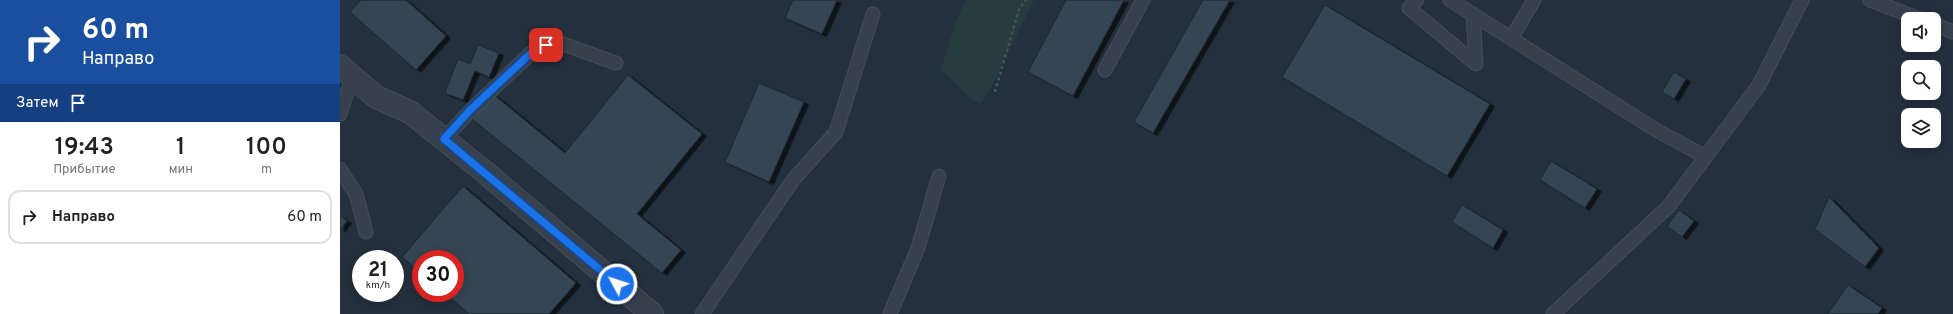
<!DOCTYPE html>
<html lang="ru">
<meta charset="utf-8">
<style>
body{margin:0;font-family:Overpass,sans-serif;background:#f6f6f6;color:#222;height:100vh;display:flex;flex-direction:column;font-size:15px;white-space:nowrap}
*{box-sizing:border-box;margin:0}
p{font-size:13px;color:#767676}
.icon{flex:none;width:22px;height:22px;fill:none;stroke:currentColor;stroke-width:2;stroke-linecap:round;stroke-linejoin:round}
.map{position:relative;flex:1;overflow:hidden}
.panel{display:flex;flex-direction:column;background:#fff;width:340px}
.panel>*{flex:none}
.banner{background:#1a4fa0;color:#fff;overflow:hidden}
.tools{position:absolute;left:1561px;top:12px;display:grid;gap:8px}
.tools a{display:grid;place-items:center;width:40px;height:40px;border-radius:8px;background:#fff;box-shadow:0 2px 10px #0003;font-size:20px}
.speed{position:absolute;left:12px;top:250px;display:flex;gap:8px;font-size:20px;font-weight:700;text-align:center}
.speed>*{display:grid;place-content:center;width:52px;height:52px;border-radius:50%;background:#fff;box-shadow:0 2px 10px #0003;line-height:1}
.speed small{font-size:10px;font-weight:400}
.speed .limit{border:6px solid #d22;background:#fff;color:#111}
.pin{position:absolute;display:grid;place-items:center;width:34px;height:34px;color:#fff;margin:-17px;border-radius:8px;box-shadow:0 2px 6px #0006}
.me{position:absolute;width:44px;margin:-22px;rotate:310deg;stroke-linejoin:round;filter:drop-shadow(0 0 3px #0008)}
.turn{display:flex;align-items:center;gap:14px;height:84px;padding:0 16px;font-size:18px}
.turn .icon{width:52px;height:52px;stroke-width:2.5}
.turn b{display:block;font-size:28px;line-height:34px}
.then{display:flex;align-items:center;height:38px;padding:0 16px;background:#0003;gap:8px;font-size:15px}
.eta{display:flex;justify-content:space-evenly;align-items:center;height:68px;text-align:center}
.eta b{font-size:24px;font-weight:600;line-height:28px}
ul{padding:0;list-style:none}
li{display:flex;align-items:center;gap:12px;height:54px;margin:0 8px 6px;padding:0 8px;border:2px solid #e0e0e0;border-radius:12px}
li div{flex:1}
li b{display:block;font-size:15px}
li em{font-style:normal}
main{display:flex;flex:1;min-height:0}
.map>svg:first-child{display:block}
</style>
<main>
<section class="panel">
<div class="banner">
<div class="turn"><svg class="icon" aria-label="right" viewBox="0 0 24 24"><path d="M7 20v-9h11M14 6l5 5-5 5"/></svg><div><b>60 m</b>Направо</div></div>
<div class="then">Затем<svg class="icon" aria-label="arrive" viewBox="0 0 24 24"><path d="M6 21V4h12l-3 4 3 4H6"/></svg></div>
</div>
<div class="eta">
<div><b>19:43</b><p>Прибытие</p></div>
<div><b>1</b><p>мин</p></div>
<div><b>100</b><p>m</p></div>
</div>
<ul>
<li><svg class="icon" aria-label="right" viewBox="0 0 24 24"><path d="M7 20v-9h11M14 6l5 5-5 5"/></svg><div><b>Направо</b></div><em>60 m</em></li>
</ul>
</section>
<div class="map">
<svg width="1613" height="314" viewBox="0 0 1613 314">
<defs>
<filter id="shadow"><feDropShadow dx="4.5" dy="2.5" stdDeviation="0" flood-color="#0009"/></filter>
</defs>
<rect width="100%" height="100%" fill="#24303d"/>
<path fill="#263c3e" d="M625,0h69l-44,90 -10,14 -13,-8 -26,-27 14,-45z"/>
<g fill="#364453" stroke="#1f2834" filter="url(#shadow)">
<path d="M21,0h45l40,36 -30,34 -66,-58z"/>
<path d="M453,0h44l-15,34 -37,-16z"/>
<path d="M726,0h58l-51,96 -45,-24z"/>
<path d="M863,0h27l-77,133 -19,-11z"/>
<path d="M985,5l165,99 -43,72 -165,-99z"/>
<path d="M138,45l21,8 -10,24 -14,-6 -12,29 -18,-7 13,-34 12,5z"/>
<path d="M1334,72l12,7 -12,20 -12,-7z"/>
<path d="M288,75l74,59 -65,80 44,36 -19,23 -190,-154 21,-25 72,59z"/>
<path d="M419,83l45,19 -35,80 -44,-20z"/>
<path d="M1211,161l46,28 -12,19 -45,-28z"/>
<path d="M123,186l113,97 -27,31h-80l-24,-21h10v-34h-34v14l-19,-16z"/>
<path d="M1489,197l50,51 -14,19 -50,-38z"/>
<path d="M1122,205l41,25 -10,18 -41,-26z"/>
<path d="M1339,210l15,11 -12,16 -15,-11z"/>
<path d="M0,216l7,5 -7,9z"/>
<path d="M1508,285l34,23 -4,6h-50z"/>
</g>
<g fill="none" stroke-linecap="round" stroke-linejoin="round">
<g stroke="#444d59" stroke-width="15">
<g id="service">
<path d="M1077,0l-8,8 67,56 -3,-50"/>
<path d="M1110,0l206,130 50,27"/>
<path d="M1530,0l50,19"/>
<path d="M1594,24l19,8"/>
<path d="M1172,37l22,-37"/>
<path d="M765,70l38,-70"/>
<path d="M0,114l12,-37"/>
<path d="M104,139l26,-28 61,-58c10,-6 18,-11 29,-10l56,20"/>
<path d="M0,169l16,25 10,38"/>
<path d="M362,314l91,-134 43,-48 37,-118"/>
<path d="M550,314l28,-66 21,-72"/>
<path d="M1213,314l116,-108 90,-121 43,-85"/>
</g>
</g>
<g stroke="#444d59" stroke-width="24">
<path id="minor" d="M0,66l36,31 34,15 76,61 166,141"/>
</g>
<path stroke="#3f5556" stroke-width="2.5" stroke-dasharray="3 3" stroke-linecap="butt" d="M655,92l24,-83 7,-9"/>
<use href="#service" stroke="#37414d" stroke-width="13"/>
<use href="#minor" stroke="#37414d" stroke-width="22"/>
</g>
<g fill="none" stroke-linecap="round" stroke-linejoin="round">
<g stroke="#114b97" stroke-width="10">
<path id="route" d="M206,45l-15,8 -61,57 -26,29 173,145"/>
</g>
<use href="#route" stroke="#1a73e8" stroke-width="7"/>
</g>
</svg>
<div class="tools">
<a><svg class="icon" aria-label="sound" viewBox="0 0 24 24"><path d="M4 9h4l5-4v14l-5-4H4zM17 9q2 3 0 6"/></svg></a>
<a><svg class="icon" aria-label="search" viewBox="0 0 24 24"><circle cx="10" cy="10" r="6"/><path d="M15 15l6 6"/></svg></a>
<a><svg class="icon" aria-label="layers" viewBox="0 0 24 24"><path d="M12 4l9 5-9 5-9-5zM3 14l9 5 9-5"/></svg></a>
</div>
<div class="speed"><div>21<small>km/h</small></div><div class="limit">30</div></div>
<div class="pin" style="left:206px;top:45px;background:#d93025"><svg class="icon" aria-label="arrive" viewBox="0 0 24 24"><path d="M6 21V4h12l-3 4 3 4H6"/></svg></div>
<svg class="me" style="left:277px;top:284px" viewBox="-20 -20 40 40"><circle r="17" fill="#1a73e8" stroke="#fff" stroke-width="3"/><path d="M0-11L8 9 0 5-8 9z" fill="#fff"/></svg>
</div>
</main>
